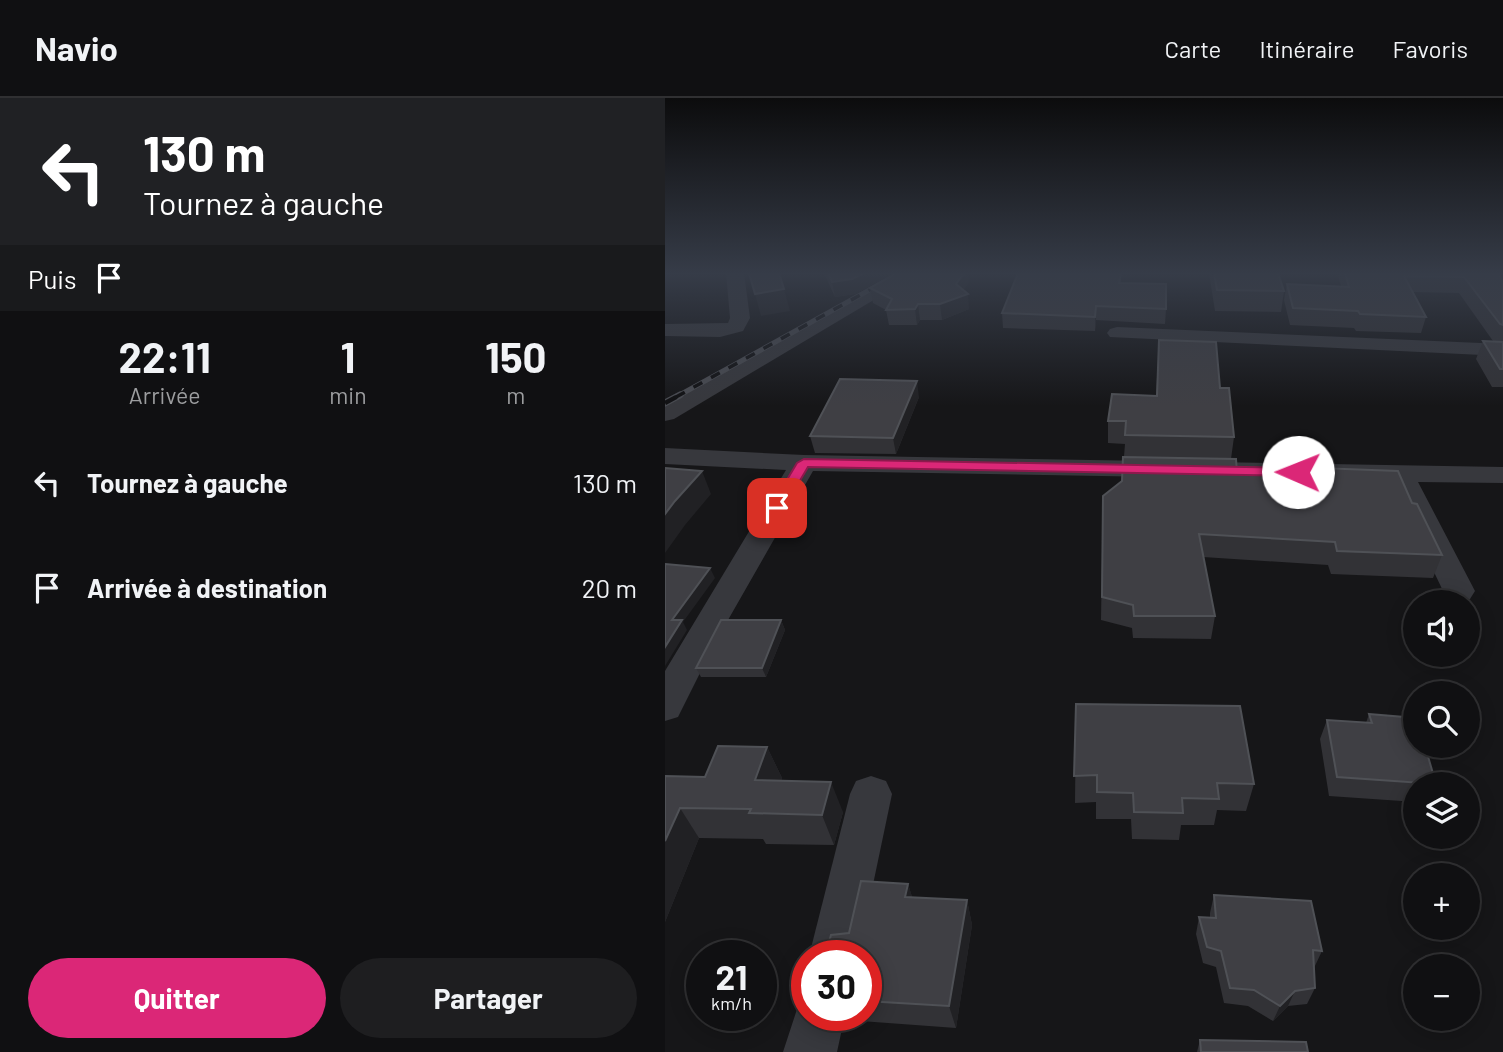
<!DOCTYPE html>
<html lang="fr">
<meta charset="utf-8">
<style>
body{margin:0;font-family:Barlow,sans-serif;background:#1e1e20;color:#f1f3f6;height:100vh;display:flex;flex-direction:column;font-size:26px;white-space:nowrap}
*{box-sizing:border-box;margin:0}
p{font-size:23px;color:#9c9d9f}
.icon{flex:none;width:38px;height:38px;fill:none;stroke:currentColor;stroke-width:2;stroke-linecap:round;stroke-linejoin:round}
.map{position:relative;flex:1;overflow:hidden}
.side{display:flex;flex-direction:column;background:#101012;width:665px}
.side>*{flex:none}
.guide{background:#202124;color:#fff;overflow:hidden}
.tools{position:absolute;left:738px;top:492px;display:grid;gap:14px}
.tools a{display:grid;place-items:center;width:77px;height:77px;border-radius:50%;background:#101012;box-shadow:0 4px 18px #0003,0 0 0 2px #303032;font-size:35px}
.speed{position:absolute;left:21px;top:842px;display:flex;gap:14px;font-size:35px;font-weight:700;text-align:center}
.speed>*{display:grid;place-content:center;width:91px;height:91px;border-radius:50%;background:#101012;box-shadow:0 4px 18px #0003,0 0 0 2px #303032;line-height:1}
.speed small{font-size:18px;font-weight:400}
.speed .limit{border:10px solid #d22;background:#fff;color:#111}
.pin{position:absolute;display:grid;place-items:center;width:60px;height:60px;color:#fff;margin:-30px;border-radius:14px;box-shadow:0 4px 10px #0006}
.me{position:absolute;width:77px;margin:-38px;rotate:271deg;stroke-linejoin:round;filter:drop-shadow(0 0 5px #0008)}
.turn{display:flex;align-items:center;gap:24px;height:147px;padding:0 28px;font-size:32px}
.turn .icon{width:91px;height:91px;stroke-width:2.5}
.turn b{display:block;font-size:49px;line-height:60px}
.then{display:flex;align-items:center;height:66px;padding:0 28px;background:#0003;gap:14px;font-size:26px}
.eta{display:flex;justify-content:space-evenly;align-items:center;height:119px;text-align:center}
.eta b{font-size:42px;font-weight:700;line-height:49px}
.button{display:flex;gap:14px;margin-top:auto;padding:14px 28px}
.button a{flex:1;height:80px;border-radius:42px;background:#db2777;color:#fff;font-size:28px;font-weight:700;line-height:80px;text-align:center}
.button a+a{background:#1e1e20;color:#f1f3f6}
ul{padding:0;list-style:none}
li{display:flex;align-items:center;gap:21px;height:105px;padding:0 28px}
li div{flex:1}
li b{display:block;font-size:26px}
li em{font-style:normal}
header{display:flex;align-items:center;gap:42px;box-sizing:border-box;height:98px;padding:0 35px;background:#101012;border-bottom:2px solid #303032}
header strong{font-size:33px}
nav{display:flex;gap:38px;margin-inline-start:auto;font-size:24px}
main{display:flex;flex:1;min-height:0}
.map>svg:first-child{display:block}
</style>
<header>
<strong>Navio</strong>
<nav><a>Carte</a><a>Itinéraire</a><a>Favoris</a></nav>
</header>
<main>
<section class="side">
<div class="guide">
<div class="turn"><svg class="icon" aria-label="left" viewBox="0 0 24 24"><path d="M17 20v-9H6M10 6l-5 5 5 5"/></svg><div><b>130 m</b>Tournez à gauche</div></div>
<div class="then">Puis<svg class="icon" aria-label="arrive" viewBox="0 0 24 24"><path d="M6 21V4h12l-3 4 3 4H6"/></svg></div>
</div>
<div class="eta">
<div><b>22:11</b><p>Arrivée</p></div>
<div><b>1</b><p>min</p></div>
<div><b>150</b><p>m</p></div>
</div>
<ul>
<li><svg class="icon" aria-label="left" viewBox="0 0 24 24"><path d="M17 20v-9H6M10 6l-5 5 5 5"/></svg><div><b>Tournez à gauche</b></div><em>130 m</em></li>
<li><svg class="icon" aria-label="arrive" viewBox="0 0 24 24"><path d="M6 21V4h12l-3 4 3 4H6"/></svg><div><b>Arrivée à destination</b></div><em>20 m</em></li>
</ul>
<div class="button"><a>Quitter</a><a>Partager</a></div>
</section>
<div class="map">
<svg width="838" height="954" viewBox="0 0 838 954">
<rect width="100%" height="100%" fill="#161618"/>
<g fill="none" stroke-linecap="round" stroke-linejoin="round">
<g fill="#37383d" fill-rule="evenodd">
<path d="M61,175h18l6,45 -7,13 -23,6 -55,-1v-12l63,-1 2,-5z"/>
<path d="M233,175h21l-245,146 -9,2v-17z"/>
<path d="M452,229l386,17v12l-393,-19 -3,-4 3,-4z"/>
<path d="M0,350l139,7 699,12v16l-85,-1 57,109 -5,8 -11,3 -11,-3 -5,-8 -52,-110 -578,-10 -97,170 -38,76 -13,4v-50l121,-201 -121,-6z"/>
<path d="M206,678l15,5 6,13 -34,162h-49l41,-162 6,-13z"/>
<path d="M142,896v21h38l-8,37h-54l18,-55z"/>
</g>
<g stroke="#4a4c52" stroke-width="5">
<path id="rail-far1" d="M11,299l224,-124"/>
</g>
<g stroke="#4a4c52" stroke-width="7">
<path id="rail" d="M0,305l15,-8"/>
</g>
<use href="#rail-far1" stroke="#111113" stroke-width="3.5" stroke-dasharray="10" stroke-linecap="butt"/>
<use href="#rail" stroke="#111113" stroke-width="4.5" stroke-dasharray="13" stroke-linecap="butt"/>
</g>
<g fill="#323236">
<path d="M159,175h69l-38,21 -20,3z"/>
<path d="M353,175h103v10l45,26 -1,15 -69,-4 -1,11 -92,-3 -1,-15z"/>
<path d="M544,175h69l6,18 -3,21 -66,-1z"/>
<path d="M672,175h162l4,10v104h-11l-16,-28 7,-18 13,1 -3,-1 -34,-48 -46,-1 13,25 -5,16 -65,-2 -2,-3 -64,-3 -6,-25 3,-16 54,2z"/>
<path d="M304,184l-6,8 6,19 -27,11h-22l-3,5h-28l-3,-15 -13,-7 -3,-15z"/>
<path d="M494,242l61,48 14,49 -3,22 6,14 81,1 1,-6 93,35 30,52 -9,23 -102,-4 -3,-9 -125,-8 12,59 -4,23 -78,-1 -1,-10 -31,-8 2,-124 19,-15 3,-37 -17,-1v-22l48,-25z"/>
<path d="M254,299l-23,57 -81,-1 -5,-17z"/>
<path d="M116,522l4,10 -19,47h-65l-5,-9z"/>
<path d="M411,606l178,80 -8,27 -29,-1 -3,15h-33l-2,15 -47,-1 -1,-20h-35v-17l-21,1z"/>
<path d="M704,616l67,70h-20v18l-87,-6 -9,-57 7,-19 39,3z"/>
<path d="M102,649l15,31 -1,3 62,31 -9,33 -68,-1 -3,-5 -64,-1 -34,84v-146l40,1z"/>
<path d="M243,786l4,13 55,3 5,25 -16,103 -109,-8 -4,-5h23v-59l-17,-23z"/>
<path d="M549,797l108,56 -8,17 1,20 -8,16 -19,2 -15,15 -25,-15 -24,-3 -8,-36 -13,-4 -7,-29 3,-17 11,1v-5z"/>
<path d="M535,942l108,12h-111z"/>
</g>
<g fill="#212124">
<path d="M199,175h29l-38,21 -20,3 -3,-15z"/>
<path d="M299,175h4l1,9 -11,15 10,-3 1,15 -27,11 -2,-16z"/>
<path d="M119,191l6,22 -29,5 -6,-22z"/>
<path d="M253,206l2,16 -3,5 -2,-16z"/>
<path d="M431,208v14l-1,11v-14z"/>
<path d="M252,283l2,16 -23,57 -3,-16z"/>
<path d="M37,373l9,23 -26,31 -20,28v-39l10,-13z"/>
<path d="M45,470l5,10 -32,44 4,8 -22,36v-19l7,-27z"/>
<path d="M116,522l4,10 -19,47 -4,-9z"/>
<path d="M102,649l15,31 -12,33 -15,-31z"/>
<path d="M166,684l12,30 -9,33 -12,-30z"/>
<path d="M15,710l19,30 -34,84v-81z"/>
<path d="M243,786l8,25 -11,-12z"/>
<path d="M302,802l5,25 -16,103 -7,-22z"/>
<path d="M630,893l-7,15 -15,15 7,-15z"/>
</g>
<g fill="#3f3f44" stroke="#4f5156" stroke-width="2">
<path d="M84,175h30l5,16 -29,5z"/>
<path d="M163,175h36l-12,6 -20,3z"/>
<path d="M232,175h67l-8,11 12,10 -28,10h-22l-3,5 -29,1 6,-11 -22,-11z"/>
<path d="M353,175h103l-2,10 47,1v25l-70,-3 -1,11 -93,-4z"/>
<path d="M549,175h64l6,18 -67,-1z"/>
<path d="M680,175h154l4,10v42l-3,-1 -36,-47 -60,-1 22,41 -66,-3 -2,-3 -65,-3 -6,-24 62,3z"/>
<path d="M494,242l57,2 4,46h9l5,49 -109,-2 1,-14h-18l4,-27 45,2z"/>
<path d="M818,243l20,1v27h-3z"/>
<path d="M175,281l77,2 -24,57 -83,-2z"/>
<path d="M458,359l113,2 1,14 84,1 -2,-6 79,3 14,32 5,1 25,51 -105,-4 -2,-9 -136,-8 16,82h-81l-1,-11 -31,-8 1,-101 19,-15z"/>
<path d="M0,370l37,3 -27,30 -10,13z"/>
<path d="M0,466l45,4 -38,52h10l-17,27z"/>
<path d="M56,522h60l-19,48h-66z"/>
<path d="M411,606l164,2 14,78 -37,-1 2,16 -37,-1 1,15 -49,-1 -1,-19 -36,-1v-17l-23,1z"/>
<path d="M704,616l47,4v28h9l11,38 -99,-7 -10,-57 45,3z"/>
<path d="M53,648l49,1 -12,33 76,2 -9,33 -73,-2 2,-4 -71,-1 -15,33v-65l40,1z"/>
<path d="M196,783l47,3 -3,13 62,3 -18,106 -83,-5v-45h-41l6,-21 18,-2z"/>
<path d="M549,797l97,6 11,50 -9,-1 2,38 -20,3 -15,15 -26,-16 -24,-2 -9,-37 -14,-4 -8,-30 17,1z"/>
<path d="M535,942l106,2 2,10h-107z"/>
</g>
<linearGradient id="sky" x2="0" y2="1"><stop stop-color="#0c0c0d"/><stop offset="0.57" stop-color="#363c48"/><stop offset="1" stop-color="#363c48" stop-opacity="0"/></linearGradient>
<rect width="838" height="308" fill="url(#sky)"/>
<path fill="#db2777" stroke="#8e194d" stroke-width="2" d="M139,361l494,9 7,4 -7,4 -490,-9 -26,44h-10l-2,-3 27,-45z"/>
</svg>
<div class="tools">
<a><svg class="icon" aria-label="sound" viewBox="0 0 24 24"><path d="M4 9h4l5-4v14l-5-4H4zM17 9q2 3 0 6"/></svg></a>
<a><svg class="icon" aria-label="search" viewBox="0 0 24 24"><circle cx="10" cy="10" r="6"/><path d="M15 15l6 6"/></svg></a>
<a><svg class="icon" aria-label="layers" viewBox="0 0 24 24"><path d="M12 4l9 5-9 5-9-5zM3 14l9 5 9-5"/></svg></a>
<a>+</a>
<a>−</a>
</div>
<div class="speed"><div>21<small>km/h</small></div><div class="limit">30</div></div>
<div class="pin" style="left:112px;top:410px;background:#d93025"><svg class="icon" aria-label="arrive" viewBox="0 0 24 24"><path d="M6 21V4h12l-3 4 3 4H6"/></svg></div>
<svg class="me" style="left:633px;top:374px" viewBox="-20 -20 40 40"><circle r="19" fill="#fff"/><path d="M0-13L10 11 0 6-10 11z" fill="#db2777"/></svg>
</div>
</main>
